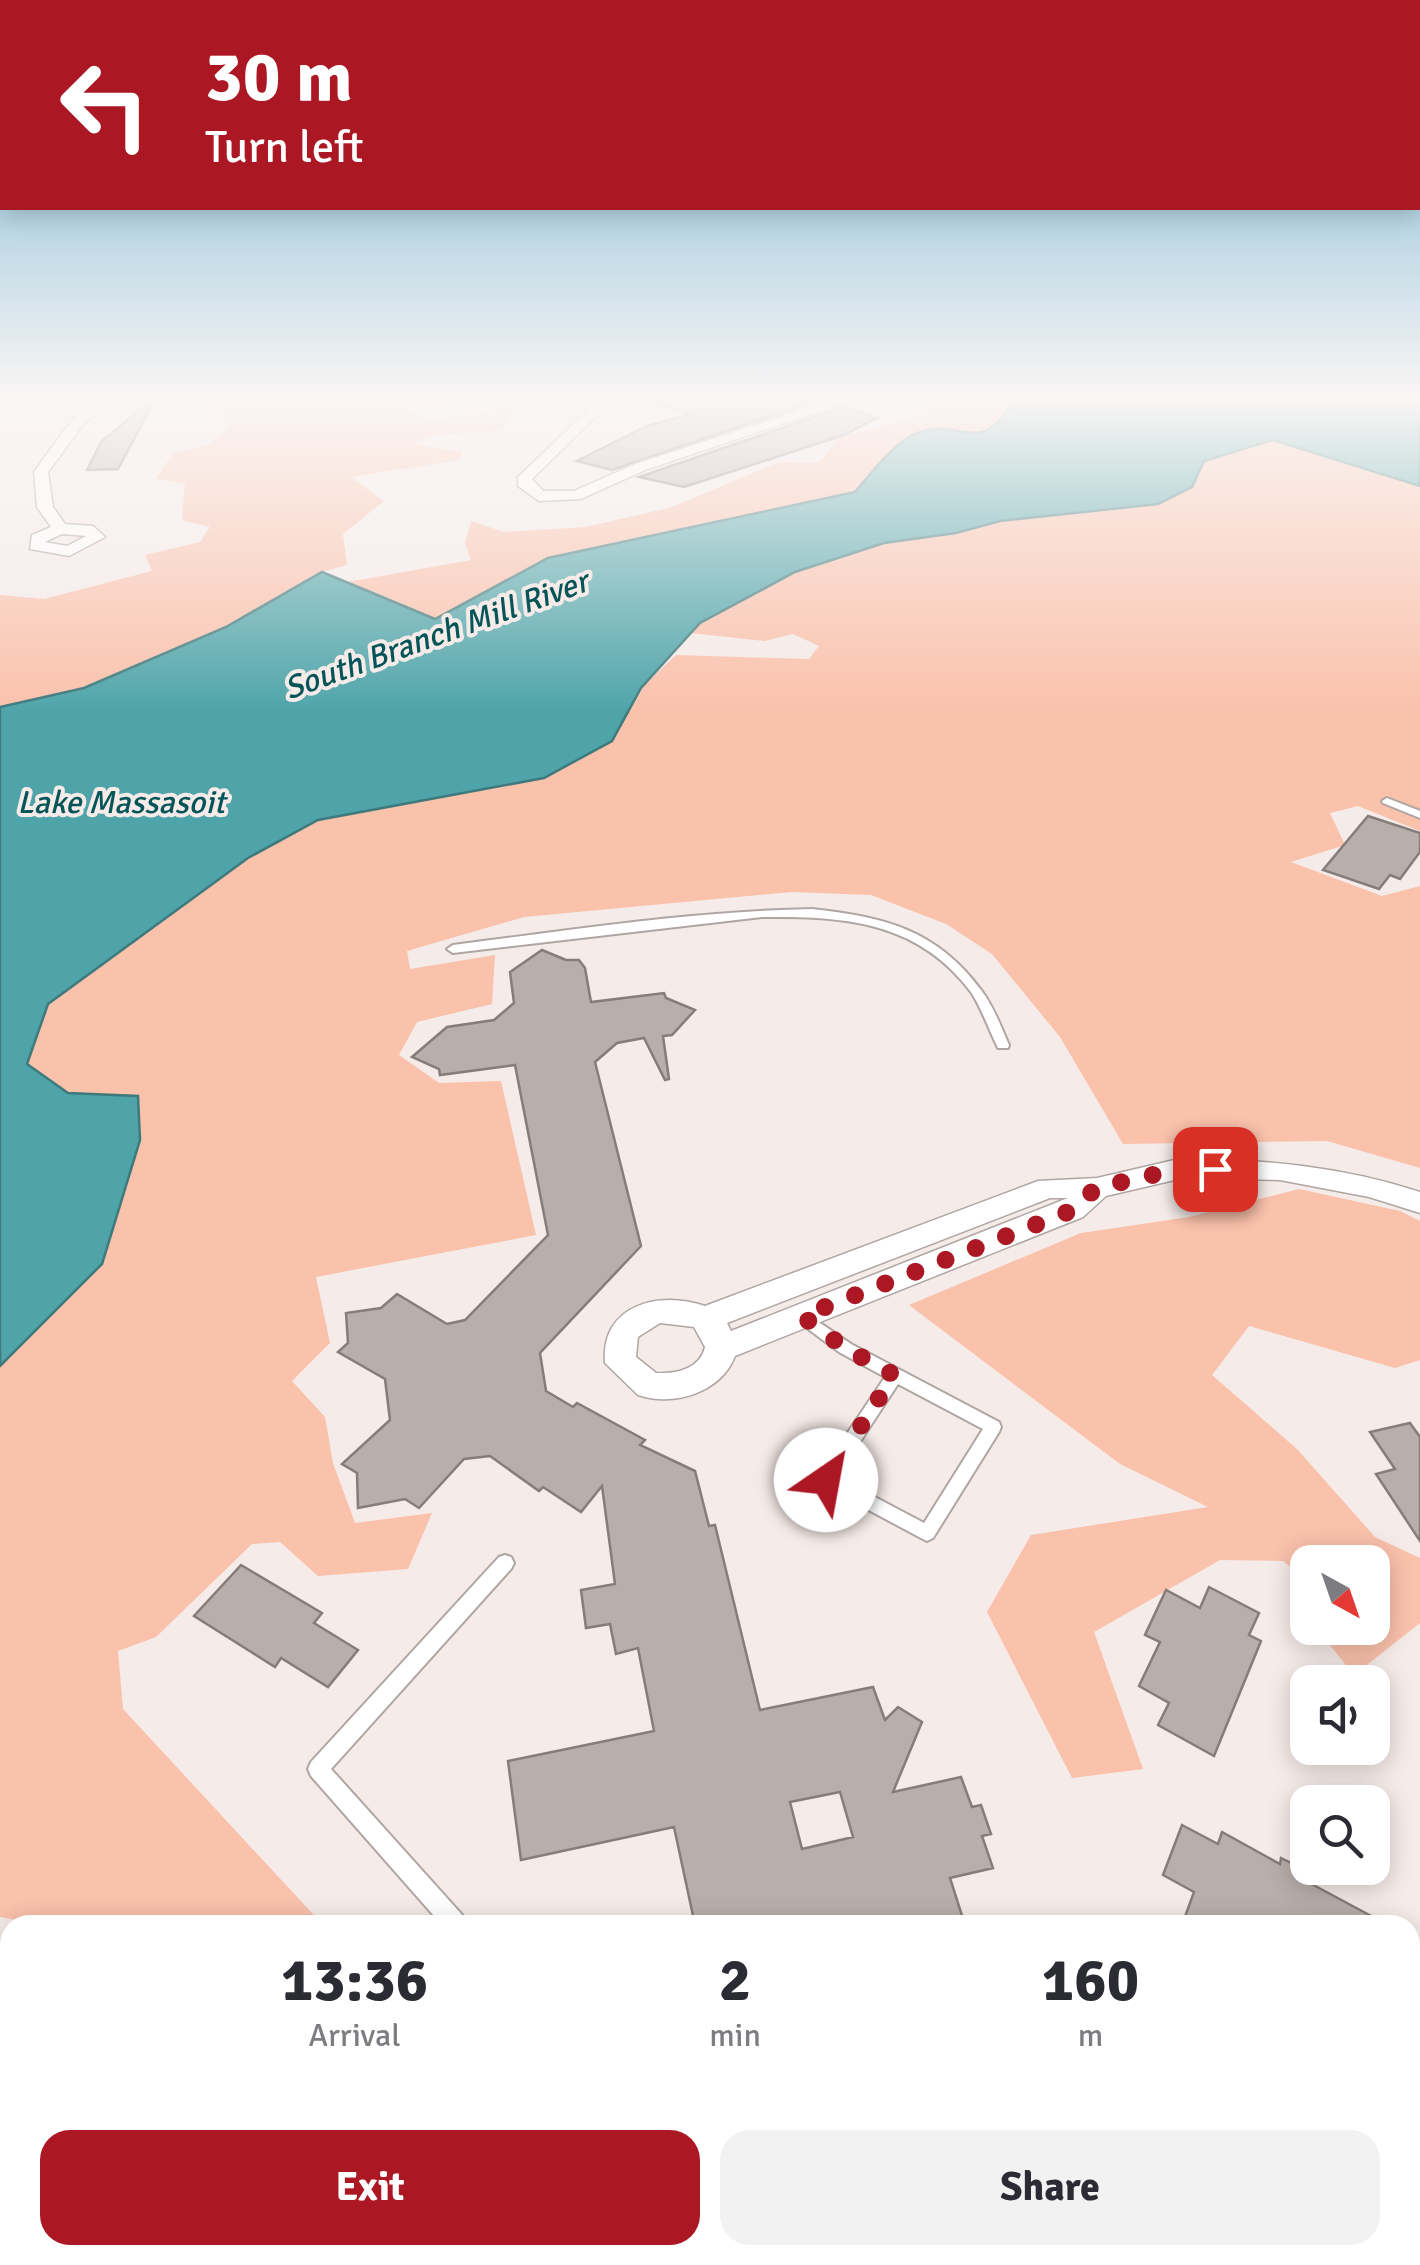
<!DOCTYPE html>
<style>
body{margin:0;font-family:Signika,sans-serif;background:#f2f2f3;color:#2b2b33;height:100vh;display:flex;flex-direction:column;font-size:38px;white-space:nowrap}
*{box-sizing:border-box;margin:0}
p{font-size:32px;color:#7c7c81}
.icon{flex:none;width:55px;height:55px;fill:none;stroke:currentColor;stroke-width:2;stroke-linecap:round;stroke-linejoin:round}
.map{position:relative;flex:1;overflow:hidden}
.drawer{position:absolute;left:0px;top:1915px;width:1420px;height:350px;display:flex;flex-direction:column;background:#fff;border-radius:30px 30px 0 0;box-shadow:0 5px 25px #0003}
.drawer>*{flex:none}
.banner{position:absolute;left:0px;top:0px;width:1420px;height:210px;box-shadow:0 5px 25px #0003;background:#ab1723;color:#fff;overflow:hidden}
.needle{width:65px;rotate:140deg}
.fabs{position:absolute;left:1290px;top:1545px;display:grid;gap:20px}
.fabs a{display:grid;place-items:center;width:100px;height:100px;border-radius:20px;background:#fff;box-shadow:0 5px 25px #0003;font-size:50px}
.pin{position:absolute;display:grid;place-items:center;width:85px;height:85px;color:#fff;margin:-42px;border-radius:20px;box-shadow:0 5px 15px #0006}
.me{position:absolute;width:110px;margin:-55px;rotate:33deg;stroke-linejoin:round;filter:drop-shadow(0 0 8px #0008)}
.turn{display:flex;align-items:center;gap:35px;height:210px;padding:0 40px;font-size:45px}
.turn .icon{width:130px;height:130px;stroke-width:2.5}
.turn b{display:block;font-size:70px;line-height:85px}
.eta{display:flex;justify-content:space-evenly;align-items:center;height:170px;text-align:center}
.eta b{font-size:60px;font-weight:800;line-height:70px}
.primary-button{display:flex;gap:20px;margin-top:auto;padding:20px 40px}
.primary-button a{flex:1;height:115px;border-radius:30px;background:#ab1723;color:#fff;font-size:40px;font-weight:800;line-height:115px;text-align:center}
.primary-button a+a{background:#f2f2f3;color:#2b2b33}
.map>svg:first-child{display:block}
</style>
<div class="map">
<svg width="1420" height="2265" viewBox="0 0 1420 2265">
<rect width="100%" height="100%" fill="#f5ebe8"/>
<g fill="#fac1ab">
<path d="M198,396h273l-2,8 -65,4 24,12 87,-13 -14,23 -72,6 -17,8 51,8 -5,8 -107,17 33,24 -41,33 4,31 -25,7 -96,55 -142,62 -84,18v-112l44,4 108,-28 -7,-16 55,-13 10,-15 -28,-7 3,-37 -29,-4 16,-25 38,-10 22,-21 -38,-25z"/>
<path d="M951,396h64c-33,65 -53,21 -95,35 -25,9 -48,42 -65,61l-307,66 -113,61 -87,-37 123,-22 -6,-17 6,-22 33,11 82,-5 86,-20 107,-45 40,1 21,-26 72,-19z"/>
<path d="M1272,440l148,46v345l-62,-25 -28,7 15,32 -54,17 91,34 38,-10v282l-93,-27 -204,3 -63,-107 -68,-83 -46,-30 -75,-29 -79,-3 -268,25 -117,34 3,18 85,-14 -3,49 -75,18 -18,33 40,28 62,-2 35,154 -220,42 14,66 -38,38 33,36 8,46 22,60 77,-10 -24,56 -90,7 -38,-34 -28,2 -96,93 -38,14 5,58 200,216h-280l-43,-8v-551l102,-102 35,-168 -69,-3 -41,-30 21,-59 200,-146 70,-38 109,-22 185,-57 29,-53 35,-33 133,4 10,-13 -26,-12 -29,7 -73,-8 9,-10 95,-51 89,-29 72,-10 44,-12 158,-17 34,-17 12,-26z"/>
<path d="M1299,1189l101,22 20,10v139l-25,8 -146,-42 -37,49 85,74 78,88 45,21v65l-66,52 -38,-47h56v-66h-64l-1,19 -24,-20 -63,-1 -126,72 49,137 -71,9 -85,-166 44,-77 177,-28 -88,-43 -211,-159 172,-72 108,-16z"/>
<path d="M160,2255h227l-30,10h-200z"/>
<path d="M483,2255h159l10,10h-159z"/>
</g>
<path fill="#4ea4a9" stroke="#3e797c" stroke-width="2.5" d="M1015,396h405v90l-147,-46 -69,21 -12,26 -34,17 -158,17 -44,12 -72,10 -89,29 -95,51 -59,65 -29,53 -68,37 -226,42 -70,38 -200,146 -21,60 41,29 70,3 2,44 -38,124 -102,102v-659l84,-19 142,-61 96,-55 113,47 113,-61 307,-66c17,-19 40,-52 65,-60 42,-15 62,29 95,-36z"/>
<g fill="#b8afab" stroke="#867d7a" stroke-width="2.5" fill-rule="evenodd">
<path d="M157,396l-39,73 -31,1 14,-28z"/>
<path d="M652,396h155l12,4 -207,70 -35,-9 70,-35 44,-12 -40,-11z"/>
<path d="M843,407l34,11 -33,17 -160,52 -45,-10z"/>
<path d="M1368,816l52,17v19l-20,27 -10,-4 -11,14 -56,-19z"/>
<path d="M542,950l24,10h13l6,8 6,34 73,-9 2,5 29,12 -23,25 -9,1 6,43 -4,1 -21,-42 -27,5 -22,19 46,184 -101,107 6,38 27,16 4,-4 68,37 -5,5 55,26 14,55 6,-1 45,185 113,-23 12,33 13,-13 24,15 -29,70 68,-15 11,30 9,-2 10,29 -9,2 11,32 -43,10 15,47h-270l-21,-98 -153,33 -13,-99 146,-30 -16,-83 -22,6 -6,-30 -24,4 -5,-38 34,-6 -13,-98 -21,26 -38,-25 -4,4 -49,-35 -26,3 -45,49 -14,-9 -47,9 -1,-35 -15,-9 48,-44 -5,-41 -47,-27 10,-9 -2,-30 35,-5 16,-14 50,30 18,-4 83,-85 -33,-170 -75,10 -1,-6 -27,-12 35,-30 47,-7 20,-17 -4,-31zM840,1792l13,45 -51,12 -12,-47z"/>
<path d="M1410,1423l10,14v104l-44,-67 19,-5 -25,-37z"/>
<path d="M241,1565l81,48 -8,10 44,27 -30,37 -47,-29 -6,9 -81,-51z"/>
<path d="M1209,1587l50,26 -10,22 12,6 -47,115 -56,-31 11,-22 -30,-17 21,-44 -15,-7 21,-45 34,18z"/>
<path d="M1182,1825l36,19 4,-12 58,32 1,-6 28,14 -3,9 82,44h-206l12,-33 -31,-17z"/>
</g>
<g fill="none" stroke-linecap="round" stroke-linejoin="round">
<g stroke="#afa6a3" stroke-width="4">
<g id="service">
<path d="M1387,798l33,13v7l-37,-15 -1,-2z"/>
<path d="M812,909c72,8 124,20 169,81 12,15 20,37 28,55l-1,3h-10c-9,-18 -16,-39 -27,-56 -53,-71 -127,-76 -209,-75l-309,36 -6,-4 6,-4c119,-15 239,-34 359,-36z"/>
<path d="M801,1310l50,34 148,78 2,5 -2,5 -66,106 -6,3 -6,-3 -101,-54 -3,-5 3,-5 65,-97 -46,-25 -43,-32 -3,-4 3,-4zM898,1384l85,45 -59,94 -87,-46z"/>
<path d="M505,1555l6,2 3,6 -3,6 -180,200 133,148 3,8h-25l-131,-149 -3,-7 3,-7 188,-205z"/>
</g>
</g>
<g stroke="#afa6a3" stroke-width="3">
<g id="minor">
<path d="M99,396h14l-31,30 -34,46 5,35 12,17 28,2 12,11 -36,19 -39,-7 2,-14 19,-8 -14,-20 -3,-35 38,-52zM62,534l24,2 -19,10 -22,-4z"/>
<path d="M603,396h14l-85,83 11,12h31l61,-27 209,-68h21l-220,74 -64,29 -42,2 -21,-15v-9z"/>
<path d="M1183,1158c82,2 158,8 237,34v21l-51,-16 -89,-17 -97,-2 -77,18 -23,21 -348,139c-14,37 -62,51 -97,39l-33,-32c-5,-58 54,-73 100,-57l333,-125 59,-3zM1050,1198h18l-337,133 -4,-8zM660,1323l34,4 11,20c-5,22 -29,27 -49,26l-20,-16 2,-20z"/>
<path d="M1410,2205l10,4v50l-11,-4z"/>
</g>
</g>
<use href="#service" fill="#fff" fill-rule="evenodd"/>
<use href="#minor" fill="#fff" fill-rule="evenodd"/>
</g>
<linearGradient id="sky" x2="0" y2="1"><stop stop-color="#6aaecf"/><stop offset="0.56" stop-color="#faf6f5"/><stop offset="1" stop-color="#faf6f5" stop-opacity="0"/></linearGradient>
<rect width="1420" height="713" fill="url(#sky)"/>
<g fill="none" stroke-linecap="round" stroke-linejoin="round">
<path stroke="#ab1723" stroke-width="18" stroke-dasharray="0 32.4" d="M826,1480l68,-105 -49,-27 -43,-32 271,-106 23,-22 87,-20 32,1"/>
</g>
<g text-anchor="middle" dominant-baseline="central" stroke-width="8" stroke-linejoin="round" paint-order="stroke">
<g font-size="32" font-style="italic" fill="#045458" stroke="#f5ebe8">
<text transform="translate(436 635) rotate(-20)">South Branch Mill River</text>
<text x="121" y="802">Lake Massasoit</text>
</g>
</g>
</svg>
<div class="fabs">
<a><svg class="needle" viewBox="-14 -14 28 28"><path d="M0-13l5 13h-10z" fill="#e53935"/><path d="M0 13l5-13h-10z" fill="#7c7c81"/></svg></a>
<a><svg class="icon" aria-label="sound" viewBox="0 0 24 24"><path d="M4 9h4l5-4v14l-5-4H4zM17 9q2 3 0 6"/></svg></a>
<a><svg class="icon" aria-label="search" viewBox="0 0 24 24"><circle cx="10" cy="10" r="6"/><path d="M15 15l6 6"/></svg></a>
</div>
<div class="pin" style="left:1215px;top:1169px;background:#d93025"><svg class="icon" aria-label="arrive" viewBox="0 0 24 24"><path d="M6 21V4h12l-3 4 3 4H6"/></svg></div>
<svg class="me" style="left:826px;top:1480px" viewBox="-20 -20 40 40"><circle r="19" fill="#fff"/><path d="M0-13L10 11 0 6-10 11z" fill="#ab1723"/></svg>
<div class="banner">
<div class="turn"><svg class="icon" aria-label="left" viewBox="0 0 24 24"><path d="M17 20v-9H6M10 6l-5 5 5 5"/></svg><div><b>30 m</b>Turn left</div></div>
</div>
<section class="drawer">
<div class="eta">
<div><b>13:36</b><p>Arrival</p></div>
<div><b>2</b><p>min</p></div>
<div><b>160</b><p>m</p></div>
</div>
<div class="primary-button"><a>Exit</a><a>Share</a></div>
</section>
</div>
